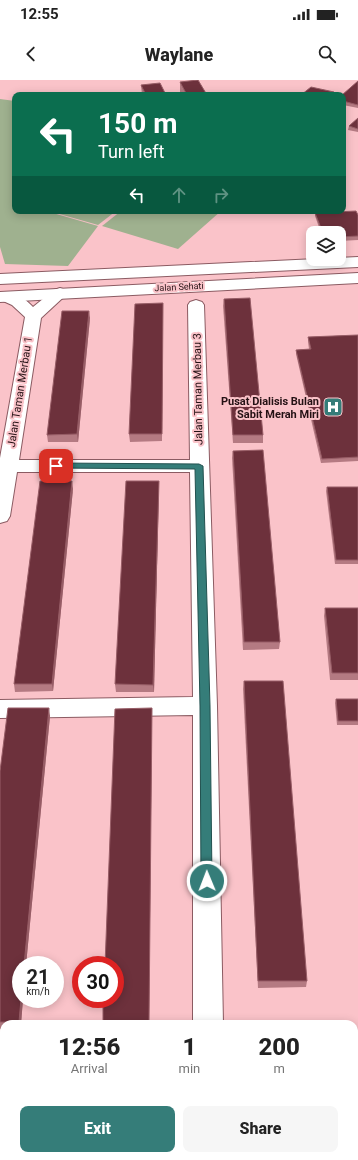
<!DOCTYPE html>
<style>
body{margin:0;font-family:Roboto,sans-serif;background:#f6f6f6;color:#222;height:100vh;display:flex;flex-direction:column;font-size:15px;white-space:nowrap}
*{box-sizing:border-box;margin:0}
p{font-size:13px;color:#767676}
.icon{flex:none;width:22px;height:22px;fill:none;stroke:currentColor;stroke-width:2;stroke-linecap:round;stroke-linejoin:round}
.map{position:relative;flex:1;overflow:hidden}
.drawer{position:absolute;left:0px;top:940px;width:358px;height:140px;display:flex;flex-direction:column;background:#fff;border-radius:12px 12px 0 0;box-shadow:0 2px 10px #0003}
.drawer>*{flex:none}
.top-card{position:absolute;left:12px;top:12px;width:334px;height:122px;border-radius:8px;box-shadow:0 2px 10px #0003;background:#0b6e4f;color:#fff;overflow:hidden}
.buttons{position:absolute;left:306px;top:146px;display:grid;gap:8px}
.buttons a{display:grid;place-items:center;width:40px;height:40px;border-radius:8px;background:#fff;box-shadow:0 2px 10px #0003;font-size:20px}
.speed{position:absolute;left:12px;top:876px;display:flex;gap:8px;font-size:20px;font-weight:700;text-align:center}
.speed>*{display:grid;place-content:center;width:52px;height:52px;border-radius:50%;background:#fff;box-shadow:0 2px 10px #0003;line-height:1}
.speed small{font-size:10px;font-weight:400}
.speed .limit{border:6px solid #d22;background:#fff;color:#111}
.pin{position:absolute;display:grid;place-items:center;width:34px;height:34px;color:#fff;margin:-17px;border-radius:8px;box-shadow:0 2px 6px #0006}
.me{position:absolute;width:44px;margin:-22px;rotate:359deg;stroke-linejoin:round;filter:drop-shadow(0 0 3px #0008)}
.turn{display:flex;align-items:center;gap:14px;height:84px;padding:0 20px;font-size:18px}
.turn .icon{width:52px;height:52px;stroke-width:2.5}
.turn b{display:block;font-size:28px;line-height:34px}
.lanes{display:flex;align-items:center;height:38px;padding:0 20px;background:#0003;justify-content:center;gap:20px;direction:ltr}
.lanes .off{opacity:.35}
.eta{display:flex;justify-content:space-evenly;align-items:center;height:68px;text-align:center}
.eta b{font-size:24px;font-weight:800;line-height:28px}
.action{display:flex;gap:8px;margin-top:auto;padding:8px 20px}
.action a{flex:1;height:46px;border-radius:8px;background:#357d79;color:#fff;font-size:16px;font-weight:800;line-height:46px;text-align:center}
.action a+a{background:#f6f6f6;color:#222}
.status{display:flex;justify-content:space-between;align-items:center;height:28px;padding:0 20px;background:#fff;direction:ltr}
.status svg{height:11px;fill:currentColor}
header{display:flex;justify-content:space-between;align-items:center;height:52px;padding:0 20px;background:#fff;font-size:18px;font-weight:800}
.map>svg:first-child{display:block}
</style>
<div class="status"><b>12:55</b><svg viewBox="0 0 49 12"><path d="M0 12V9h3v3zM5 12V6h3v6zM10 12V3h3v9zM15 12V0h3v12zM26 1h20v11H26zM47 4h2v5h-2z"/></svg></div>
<header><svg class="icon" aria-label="back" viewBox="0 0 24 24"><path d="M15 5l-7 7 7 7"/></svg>Waylane<svg class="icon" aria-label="search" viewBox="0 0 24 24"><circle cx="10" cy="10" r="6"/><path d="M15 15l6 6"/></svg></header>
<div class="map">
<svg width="358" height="1080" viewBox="0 0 358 1080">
<rect width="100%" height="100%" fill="#fac3c9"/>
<g fill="#9fb18f">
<path d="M0,19l15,2v110h31l52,15 -30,40 -63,-2 -5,-17z"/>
<path d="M49,131h67l-18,14z"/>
<path d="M121,131h100l-43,38 -76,-23z"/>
</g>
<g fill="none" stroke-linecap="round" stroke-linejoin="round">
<g stroke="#8b5b62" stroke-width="2">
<g id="minor">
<path d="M60,208l6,2 2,3 -27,25 -22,142h171l-2,-155 2,-3 6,-2 6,2 2,3 13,401 6,318h-30v-309l-193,3v-18l193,-3 -3,-225h-173l-7,44 -3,5 -7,2v-65l25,-141 -13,-12 -11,-5 -1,-5c10,-9 26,5 33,12l21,-17z"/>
<rect x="0" y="995" width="4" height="30"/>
<rect x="194" y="1076" width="32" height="4"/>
</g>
</g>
<g stroke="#8b5b62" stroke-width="2">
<g id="secondary">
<path d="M358,177v10l-358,17v-10z"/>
<path d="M358,193v10l-358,19v-10z"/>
</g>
</g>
<use href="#minor" fill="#fff" fill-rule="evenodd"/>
<use href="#secondary" fill="#fff" fill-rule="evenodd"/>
</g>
<g fill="#b47a82">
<path d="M358,1v27l-15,-3v-10z"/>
<path d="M180,2l27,13h-25l-2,-3z"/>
<path d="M141,5l25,10h-24z"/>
<path d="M358,38v14l-10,-2 1,-4z"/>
<path d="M315,133l43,2v25l-19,1v-8h-18l-6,-17z"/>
<path d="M224,219l39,136v8h-30l-10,-137z"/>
<path d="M163,223l-1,138 -32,1 -1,-8z"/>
<path d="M90,238l-12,124h-30l-1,-7z"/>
<path d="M358,255v126l-37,2 -25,-109v-4l13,-1 -1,-7v-5z"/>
<path d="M233,371l47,191 -1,7 -36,1 -11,-192z"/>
<path d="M159,401l-5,211h-38l-1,-8z"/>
<path d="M327,407h31v77h-23l-9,-73z"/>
<path d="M73,409l-20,202 -38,1 -1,-8z"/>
<path d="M325,528h33v72h-28l-6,-64z"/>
<path d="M244,601l63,300 -1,6 -48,1 -15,-299z"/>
<path d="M336,619h22v26h-21l-2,-22z"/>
<path d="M50,636l-24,249h-5l2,34 -2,25h-17v5h-4v-258z"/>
<path d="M152,636l-3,308h-46v-2z"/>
</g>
<g fill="#975d66">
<path d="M346,28v4l-3,2v-3z"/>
<path d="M89,231l1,7 -12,124 -1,-8z"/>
<path d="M72,401l1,8 -20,202 -1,-7z"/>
<path d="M159,401v7l-5,204 -1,-7z"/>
<path d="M49,628l1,8 -24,249h-2z"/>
<path d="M21,919h2l-2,25h-2v-2z"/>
<path d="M4,1076h3l-1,4h-2z"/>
</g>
<g fill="#6d313c" stroke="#975d66">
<path d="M198,0l9,15h-20l-7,-13z"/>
<path d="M358,1v24l-15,-4v-6h-1z"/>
<path d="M160,3l6,12h-20l-5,-10z"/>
<path d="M311,7l23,5 -4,3h-29z"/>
<path d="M343,28h3l-3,3z"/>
<path d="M358,38v11l-9,-3z"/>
<path d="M356,131l2,4v21l-19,1v-4h-16l-8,-20z"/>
<path d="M250,218l13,137h-30l-9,-136z"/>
<path d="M163,223l-1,131h-33l6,-130z"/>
<path d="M62,231h27l-12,123 -30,1z"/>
<path d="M358,255v122l-36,2 -26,-109 15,-1 -3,-12z"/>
<path d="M263,370l17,192h-36l-11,-191z"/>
<path d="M40,401h32l-20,203h-38z"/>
<path d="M126,401h33l-6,204 -38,-1z"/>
<path d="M327,407h31v73h-22z"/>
<path d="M325,528h33v65h-26z"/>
<path d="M244,601h39l24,300h-49z"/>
<path d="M336,619h22v22h-20z"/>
<path d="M8,628h41l-25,257h-3v34l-2,23h-19v-251z"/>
<path d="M152,628l-3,313 -46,1v-23h12v-34h-10l10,-256z"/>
<rect x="0" y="1053" width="4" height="27"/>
<path d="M101,1076h51v4h-52z"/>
<rect x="275" y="1076" width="44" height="4"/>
</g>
<path fill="#357d79" stroke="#22514f" d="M56,383l143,1 4,2 7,240 2,175 -1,3 -4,2 -4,-2 -2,-3 -1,-175 -5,-237 -142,-1v-4z"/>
<defs>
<g id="hospital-square" transform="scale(1)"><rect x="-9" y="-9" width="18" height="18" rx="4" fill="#357d79" stroke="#fac3c9"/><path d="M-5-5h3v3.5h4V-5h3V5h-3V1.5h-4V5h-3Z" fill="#fff"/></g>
</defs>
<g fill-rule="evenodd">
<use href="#hospital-square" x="333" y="327"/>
</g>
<g text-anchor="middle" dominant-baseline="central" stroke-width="4" stroke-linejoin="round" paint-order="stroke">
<g font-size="9" fill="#241114" stroke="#fac3c9">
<text transform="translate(179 207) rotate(-3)">Jalan Sehati</text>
</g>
<g font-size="11" fill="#241114" stroke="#fac3c9">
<text transform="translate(198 309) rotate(-91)">Jalan Taman Merbau 3</text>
<text transform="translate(20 312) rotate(-81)">Jalan Taman Merbau 1</text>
</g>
<g font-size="11" font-weight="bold" fill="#241114" stroke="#fac3c9" text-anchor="end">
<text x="319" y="321">Pusat Dialisis Bulan<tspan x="319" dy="13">Sabit Merah Miri</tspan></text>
</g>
</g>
</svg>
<div class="buttons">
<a><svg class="icon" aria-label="layers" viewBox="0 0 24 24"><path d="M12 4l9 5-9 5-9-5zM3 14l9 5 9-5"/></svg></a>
</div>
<div class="speed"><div>21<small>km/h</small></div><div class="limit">30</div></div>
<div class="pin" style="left:56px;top:386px;background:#d93025"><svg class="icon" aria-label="arrive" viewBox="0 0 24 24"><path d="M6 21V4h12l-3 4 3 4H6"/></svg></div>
<svg class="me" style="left:207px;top:801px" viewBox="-20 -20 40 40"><circle r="17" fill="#357d79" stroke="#fff" stroke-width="3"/><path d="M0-11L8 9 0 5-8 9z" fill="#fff"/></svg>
<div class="top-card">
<div class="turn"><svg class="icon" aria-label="left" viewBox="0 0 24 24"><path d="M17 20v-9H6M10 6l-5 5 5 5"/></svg><div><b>150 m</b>Turn left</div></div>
<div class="lanes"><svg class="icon" aria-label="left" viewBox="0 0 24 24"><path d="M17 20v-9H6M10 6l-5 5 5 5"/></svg><svg class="icon off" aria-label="ahead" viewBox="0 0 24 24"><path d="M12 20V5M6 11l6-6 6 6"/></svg><svg class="icon off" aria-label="right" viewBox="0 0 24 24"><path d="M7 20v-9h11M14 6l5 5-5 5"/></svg></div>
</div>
<section class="drawer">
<div class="eta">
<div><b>12:56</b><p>Arrival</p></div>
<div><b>1</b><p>min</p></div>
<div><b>200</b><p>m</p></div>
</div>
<div class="action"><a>Exit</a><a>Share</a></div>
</section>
</div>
